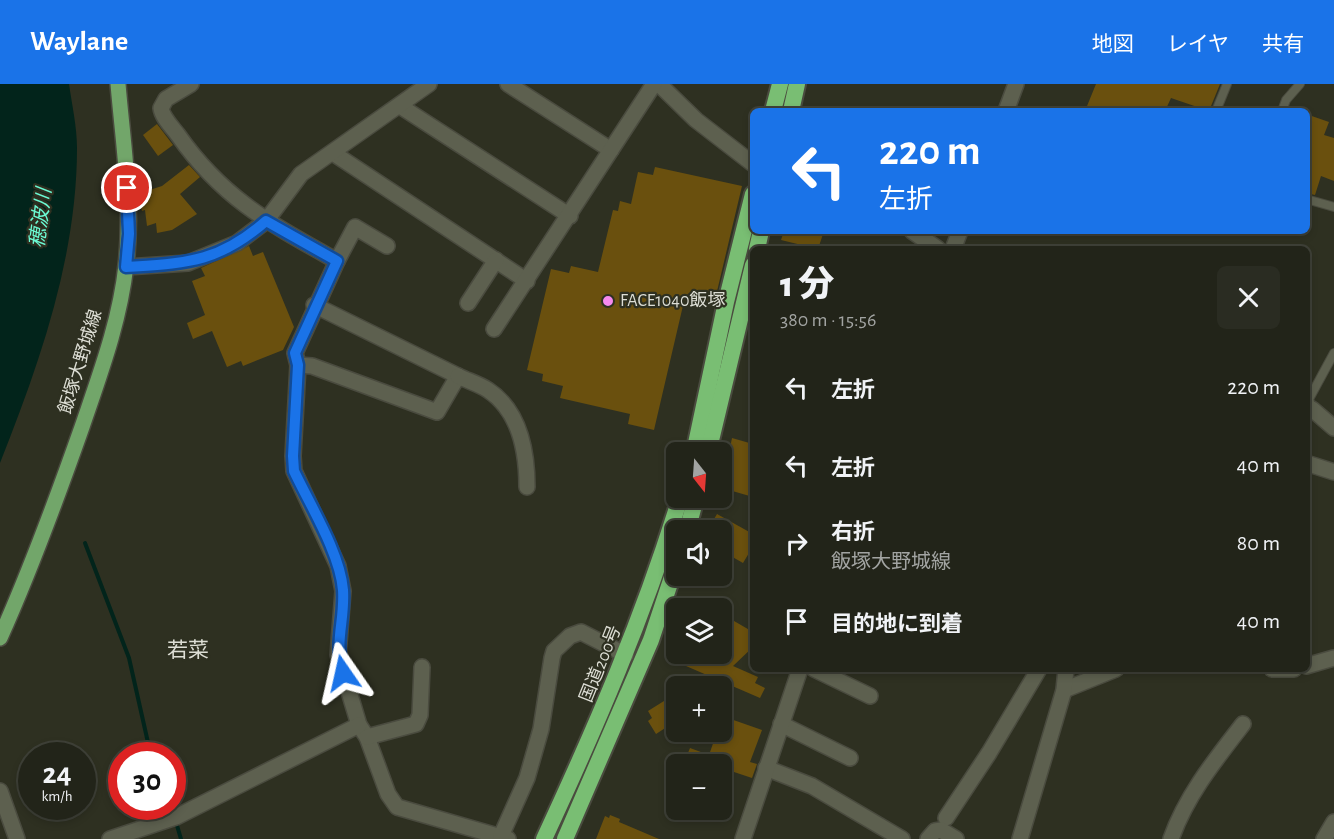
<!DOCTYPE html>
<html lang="ja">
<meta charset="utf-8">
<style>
body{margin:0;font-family:"Alegreya Sans","Noto Sans JP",sans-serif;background:#2a2c22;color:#f1f3f6;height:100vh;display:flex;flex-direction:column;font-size:22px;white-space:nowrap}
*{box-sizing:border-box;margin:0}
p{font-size:20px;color:#a2a4a2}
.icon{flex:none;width:33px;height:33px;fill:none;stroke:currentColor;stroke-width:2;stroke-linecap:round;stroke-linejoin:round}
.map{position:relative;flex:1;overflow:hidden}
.side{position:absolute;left:750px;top:162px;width:560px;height:426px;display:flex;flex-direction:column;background:#222419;border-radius:9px;box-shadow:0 3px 9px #0003,0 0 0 2px #3f4138}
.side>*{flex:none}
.hud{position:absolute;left:750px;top:24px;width:560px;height:126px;border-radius:9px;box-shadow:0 3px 9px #0003,0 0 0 2px #3f4138;background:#1a73e8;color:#fff;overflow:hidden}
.needle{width:39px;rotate:163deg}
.tools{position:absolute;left:666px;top:358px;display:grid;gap:12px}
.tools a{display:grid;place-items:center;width:66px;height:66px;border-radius:9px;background:#222419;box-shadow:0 3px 9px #0003,0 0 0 2px #3f4138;font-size:30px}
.speed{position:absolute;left:18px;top:658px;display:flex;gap:12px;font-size:30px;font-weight:700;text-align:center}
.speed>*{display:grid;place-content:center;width:78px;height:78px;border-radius:50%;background:#222419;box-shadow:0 3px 9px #0003,0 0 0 2px #3f4138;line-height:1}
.speed small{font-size:15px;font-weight:400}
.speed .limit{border:9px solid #d22;background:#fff;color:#111}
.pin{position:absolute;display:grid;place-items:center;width:51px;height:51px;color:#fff;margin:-26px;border:3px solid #fff;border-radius:50%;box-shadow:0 2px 6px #0007}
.me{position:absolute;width:66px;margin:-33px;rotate:349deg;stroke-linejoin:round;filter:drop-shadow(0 0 4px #0008)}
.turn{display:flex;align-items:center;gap:21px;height:126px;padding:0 30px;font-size:27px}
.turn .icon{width:78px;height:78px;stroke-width:2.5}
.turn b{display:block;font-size:42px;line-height:51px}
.round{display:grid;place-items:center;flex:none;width:63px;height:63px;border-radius:9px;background:#2a2c22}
.overview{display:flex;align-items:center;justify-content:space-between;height:102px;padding:0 30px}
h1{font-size:36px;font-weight:800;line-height:45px}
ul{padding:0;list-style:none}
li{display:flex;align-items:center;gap:18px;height:78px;padding:0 30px}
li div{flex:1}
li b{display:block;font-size:22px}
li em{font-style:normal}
header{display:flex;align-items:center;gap:36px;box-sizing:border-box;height:84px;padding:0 30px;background:#1a73e8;color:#fff}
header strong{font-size:28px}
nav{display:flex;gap:33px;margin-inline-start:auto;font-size:21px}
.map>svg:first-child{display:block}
</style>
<header>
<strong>Waylane</strong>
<nav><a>地図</a><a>レイヤ</a><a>共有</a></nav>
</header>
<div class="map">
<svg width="1334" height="755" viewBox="0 0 1334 755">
<rect width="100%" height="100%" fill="#2e3021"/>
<path fill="#02241b" d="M0,0h69c3,21 8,43 8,64 0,109 -37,214 -77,315z"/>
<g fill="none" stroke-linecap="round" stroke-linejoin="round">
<g stroke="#02241b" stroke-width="4">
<path d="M85,459l44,115 22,98"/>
<path d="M176,738l5,17"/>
</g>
</g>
<g fill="#6a500e">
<path d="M1096,0h124l-11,27 -38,-13 -6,13h-80z"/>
<path d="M1306,30l23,8 -5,13 10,3v43l-13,-5 -6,19 -9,-2z"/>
<path d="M157,40l16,21 -15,11 -15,-21z"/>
<path d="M189,81l11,12 -20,17 17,20 -25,16 -15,3 -1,-10 -9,3 -2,-16 -3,1 -5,-17 25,-8z"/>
<path d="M655,83l87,19 -28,118 -29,-7 -31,133 -26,-6 2,-10 -70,-16 3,-12 -21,-5 1,-7 -16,-4 24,-101 18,4 2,-7 27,6 15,-62 5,1 2,-10 11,3 7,-32 15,3z"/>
<path d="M784,147h40l-6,18 -37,-9z"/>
<path d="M249,162l4,10 10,-4 31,75 -11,23 -40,16 -2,-5 -14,6 -15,-36 -19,8 -6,-16 18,-8 -13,-34 13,-5 -4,-8z"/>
<path d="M732,354l21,6v53l-31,-9z"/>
<path d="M717,430l36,20v21l-4,-2 -6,10 -21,-12v-20h-15z"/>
<path d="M722,530l31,18v15l-20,19 25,11 -3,6 10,5 -5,10 -74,-32 4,-12h32z"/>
<path d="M672,612l4,25 -20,13 -8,-13 4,-3 -4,-7z"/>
<path d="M722,632l40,14 -12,32 7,2 -5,14 -30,-10v-3h-39l7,-17 19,7 8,-23h5z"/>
<path d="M610,731l10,4 -1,3 40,17h-63l9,-23 4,2z"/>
</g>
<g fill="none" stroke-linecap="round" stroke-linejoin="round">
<g stroke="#4a4b3f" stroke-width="10">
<g id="service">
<path d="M1216,27l11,-27"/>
<path d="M1282,27l4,-11 14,-16"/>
<path d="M1306,115l28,8"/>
<path d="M1312,325l-3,-10 25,-46"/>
</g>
</g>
<g stroke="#4a4b3f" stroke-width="18">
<g id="minor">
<path d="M191,0l-25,15 -5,9c1,9 11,19 17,27 45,64 93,89 159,126l-42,92 3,12 -5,91 1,15 44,95 5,25 -5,64 21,70 8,12 21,57 9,13 111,32"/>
<path d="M508,0l103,66"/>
<path d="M659,0l37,36 57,44"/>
<path d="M400,22l170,110"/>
<path d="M333,69l194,128"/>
<path d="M912,147l26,18"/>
<path d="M337,177l18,-34 32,19"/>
<path d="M126,183l62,-4 49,-20 29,-22 35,-47 128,-90"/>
<path d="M468,219l28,-43"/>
<path d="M494,245l160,-245"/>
<path d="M298,281l14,1 125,46 21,-36 -144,-71"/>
<path d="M458,292c10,5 21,8 30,14 32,21 39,62 39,97"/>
<path d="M1312,325l22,19"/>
<path d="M1306,379l28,9"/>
<path d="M1306,582l28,-8"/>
<path d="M814,585l56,27"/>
<path d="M1272,585h22"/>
<path d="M1064,606l52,-21"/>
<path d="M781,640l69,34"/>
<path d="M367,653l49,-13 4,-9 2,-48"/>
<path d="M766,684l46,18 90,53"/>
<path d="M0,707l17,48"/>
<path d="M946,734l43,-65 50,-84"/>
<path d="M501,752l26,-58 14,-49 11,-71 2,-7 16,-15 11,-4 45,23"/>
<path d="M110,755l66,-22 183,-92"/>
<path d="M928,755l7,-8 6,-1 15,9"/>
<path d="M1020,755l44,-149 2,-21"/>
<path d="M1171,755c15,-43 44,-79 72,-115"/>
<path d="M1324,755l10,-17"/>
</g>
</g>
<g stroke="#4a4b3f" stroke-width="18">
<g id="tertiary">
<path d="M1006,27l10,-27"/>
<path d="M953,165l7,-18"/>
<path d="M743,755l57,-170"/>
</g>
</g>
<g stroke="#4a4b3f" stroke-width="18">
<path id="primary" d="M0,554c31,-69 57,-140 82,-211 18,-53 38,-106 44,-162 7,-60 -3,-121 -8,-181"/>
</g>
<g stroke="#4a4b3f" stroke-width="20">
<g id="trunk">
<path d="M773,27l7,-27"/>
<path d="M791,27l6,-27"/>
<path d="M757,165l4,-18"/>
<path d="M694,369l32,-151 27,-108"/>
<path d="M708,369l45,-188"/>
<path d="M687,447l9,-33"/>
<path d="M544,755c52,-112 100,-223 136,-341"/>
<path d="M565,755l86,-199 25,-75"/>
</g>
</g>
<use href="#service" stroke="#5d604f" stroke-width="8"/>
<use href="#minor" stroke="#5d604f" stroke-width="15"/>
<use href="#tertiary" stroke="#5d604f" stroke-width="15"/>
<use href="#primary" stroke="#72a66a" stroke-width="15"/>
<use href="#trunk" stroke="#79be73" stroke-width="16"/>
</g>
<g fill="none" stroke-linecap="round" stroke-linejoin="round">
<g stroke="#114b97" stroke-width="15">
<path id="route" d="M127,104l2,46 -3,33c60,-4 92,-4 140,-46l71,40 -42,92 3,12 -5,91 1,15c16,34 46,82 49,119 2,32 -9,50 0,83"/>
</g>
<use href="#route" stroke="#1a73e8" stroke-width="10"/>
</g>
<circle fill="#f689ee" stroke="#2e3021" stroke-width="2" cx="608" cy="217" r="6"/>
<g text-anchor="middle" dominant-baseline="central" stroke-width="4.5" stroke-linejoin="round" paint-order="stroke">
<g font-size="18" fill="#ddded5" stroke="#2e3021" text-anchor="start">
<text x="620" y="217">FACE1040飯塚</text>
</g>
<g font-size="18" fill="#ddded5" stroke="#2e3021">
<text transform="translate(81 278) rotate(-73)">飯塚大野城線</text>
<text transform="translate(601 580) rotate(-68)">国道200号</text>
</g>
<g font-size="20" font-style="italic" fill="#6bfad3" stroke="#2e3021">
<text transform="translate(41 134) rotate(-83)">穂波川</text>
</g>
<g font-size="21" fill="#ddded5" stroke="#2e3021">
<text x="188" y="566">若菜</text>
</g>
</g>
</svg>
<div class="tools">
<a><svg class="needle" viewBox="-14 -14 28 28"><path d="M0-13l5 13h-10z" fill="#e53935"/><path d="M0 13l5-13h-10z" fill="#a2a4a2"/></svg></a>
<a><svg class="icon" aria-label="sound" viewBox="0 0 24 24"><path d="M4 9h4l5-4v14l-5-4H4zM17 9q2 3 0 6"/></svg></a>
<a><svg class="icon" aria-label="layers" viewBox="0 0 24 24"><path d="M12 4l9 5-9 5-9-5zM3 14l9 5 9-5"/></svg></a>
<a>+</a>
<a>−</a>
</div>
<div class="speed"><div>24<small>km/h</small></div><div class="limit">30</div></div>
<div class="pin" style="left:127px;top:104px;background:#d93025"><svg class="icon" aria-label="arrive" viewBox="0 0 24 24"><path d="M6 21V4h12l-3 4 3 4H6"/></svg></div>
<svg class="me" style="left:343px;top:589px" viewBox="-20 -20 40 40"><path d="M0-17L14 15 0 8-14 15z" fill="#1a73e8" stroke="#fff" stroke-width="4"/></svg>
<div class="hud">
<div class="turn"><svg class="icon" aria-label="left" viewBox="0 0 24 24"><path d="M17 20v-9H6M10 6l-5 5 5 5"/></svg><div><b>220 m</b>左折</div></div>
</div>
<section class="side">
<div class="overview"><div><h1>1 分</h1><p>380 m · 15:56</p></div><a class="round"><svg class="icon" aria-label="close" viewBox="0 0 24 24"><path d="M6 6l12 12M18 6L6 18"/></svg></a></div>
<ul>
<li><svg class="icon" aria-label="left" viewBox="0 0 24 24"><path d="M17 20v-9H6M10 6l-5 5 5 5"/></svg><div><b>左折</b></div><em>220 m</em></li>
<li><svg class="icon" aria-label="left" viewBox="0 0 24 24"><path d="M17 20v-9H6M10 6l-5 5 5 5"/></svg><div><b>左折</b></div><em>40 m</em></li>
<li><svg class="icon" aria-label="right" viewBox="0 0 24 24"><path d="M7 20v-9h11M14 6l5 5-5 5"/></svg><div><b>右折</b><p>飯塚大野城線</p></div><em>80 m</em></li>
<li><svg class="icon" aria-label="arrive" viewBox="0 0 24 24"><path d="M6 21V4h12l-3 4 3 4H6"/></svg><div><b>目的地に到着</b></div><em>40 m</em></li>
</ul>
</section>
</div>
